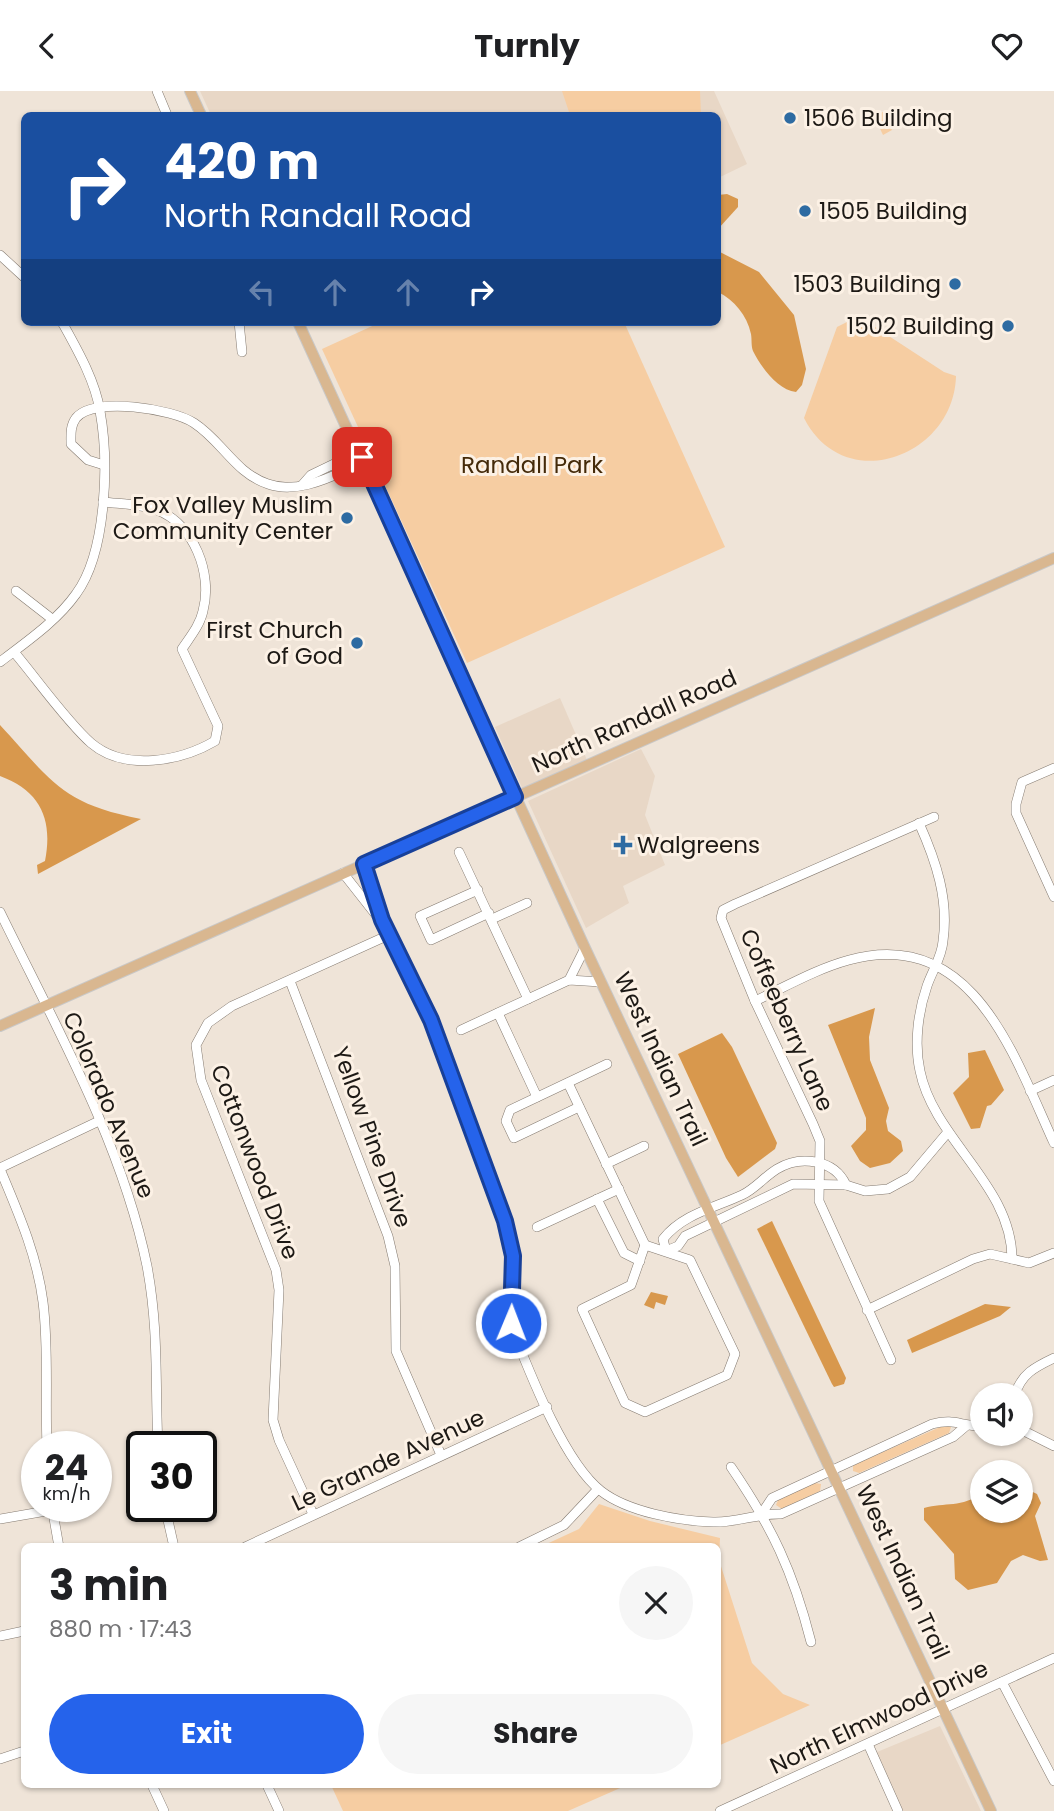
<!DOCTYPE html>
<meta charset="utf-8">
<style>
body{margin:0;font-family:Poppins,sans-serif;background:#f6f6f6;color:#202124;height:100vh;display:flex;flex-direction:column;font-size:26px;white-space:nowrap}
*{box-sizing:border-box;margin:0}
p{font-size:23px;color:#757577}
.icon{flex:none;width:38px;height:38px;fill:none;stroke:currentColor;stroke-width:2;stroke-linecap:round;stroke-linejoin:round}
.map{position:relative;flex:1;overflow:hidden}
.sheet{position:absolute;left:21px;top:1452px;width:700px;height:245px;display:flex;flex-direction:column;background:#fff;border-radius:10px;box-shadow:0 2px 5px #0004}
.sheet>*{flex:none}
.banner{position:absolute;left:21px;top:21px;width:700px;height:214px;border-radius:10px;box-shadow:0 2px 5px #0004;background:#1a4fa0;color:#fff;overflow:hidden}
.tools{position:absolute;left:970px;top:1292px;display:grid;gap:14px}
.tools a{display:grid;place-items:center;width:63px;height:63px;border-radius:50%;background:#fff;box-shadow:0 2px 5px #0004;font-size:35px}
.speed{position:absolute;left:21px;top:1340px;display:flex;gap:14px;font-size:35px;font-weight:700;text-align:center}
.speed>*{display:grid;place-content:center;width:91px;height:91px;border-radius:50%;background:#fff;box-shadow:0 2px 5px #0004;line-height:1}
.speed small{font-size:18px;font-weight:400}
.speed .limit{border:4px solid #111;border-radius:10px;background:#fff;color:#111}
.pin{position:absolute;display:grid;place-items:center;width:60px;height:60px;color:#fff;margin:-30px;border-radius:14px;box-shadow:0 4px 10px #0006}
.me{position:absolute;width:77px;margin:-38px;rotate:1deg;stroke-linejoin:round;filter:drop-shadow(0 0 5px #0008)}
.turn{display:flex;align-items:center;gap:24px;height:147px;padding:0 28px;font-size:32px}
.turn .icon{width:91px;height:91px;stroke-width:2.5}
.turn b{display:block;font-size:49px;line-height:60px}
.lanes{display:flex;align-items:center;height:66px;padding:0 28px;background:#0003;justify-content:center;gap:35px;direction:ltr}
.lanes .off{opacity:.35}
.round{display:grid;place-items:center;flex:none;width:74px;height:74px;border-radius:37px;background:#f6f6f6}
.summary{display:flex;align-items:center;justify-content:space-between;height:119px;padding:0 28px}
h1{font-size:42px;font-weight:700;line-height:52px}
.action{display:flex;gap:14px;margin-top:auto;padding:14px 28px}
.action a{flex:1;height:80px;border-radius:42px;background:#2563eb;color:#fff;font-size:28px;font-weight:700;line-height:80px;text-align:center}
.action a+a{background:#f6f6f6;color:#202124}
header{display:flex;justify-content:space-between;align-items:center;height:91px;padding:0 28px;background:#fff;font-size:32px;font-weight:700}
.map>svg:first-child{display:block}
</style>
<header><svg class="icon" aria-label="back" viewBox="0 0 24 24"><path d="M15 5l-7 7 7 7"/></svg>Turnly<svg class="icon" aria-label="heart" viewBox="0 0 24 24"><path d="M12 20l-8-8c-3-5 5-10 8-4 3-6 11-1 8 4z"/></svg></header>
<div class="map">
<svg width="1054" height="1720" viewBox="0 0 1054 1720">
<rect width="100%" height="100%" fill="#efe4d8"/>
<g fill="#e8d7c6">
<path d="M200,0h514l33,73 -29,14v-63h-507z"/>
<path d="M560,607l27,62 -64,30 -28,-63z"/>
<path d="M641,658l14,27 -10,39 20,50 -42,21 6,17 -43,25 -58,-127z"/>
<path d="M940,1635l41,85h-78l-26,-59z"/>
</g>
<g fill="#f6cda2">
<path d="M562,0h138l1,24h-131z"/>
<path d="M883,21l9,18 -9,5 -9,-19z"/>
<path d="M853,228l22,8 69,45 12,4c-2,81 -112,121 -152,42l33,-91z"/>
<path d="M381,231h243l101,225 -258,116 -145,-314z"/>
<path d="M947,1333l4,3 -2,6 -90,40 -6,-2v-5l5,-3z"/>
<path d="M815,1392l6,1 -1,7 -38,18 -6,-4 2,-5z"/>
<path d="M599,1413l51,17 70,17 -1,22 33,103 31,31 27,11 -92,41v-199h-178l39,-18z"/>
<path d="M331,1694h296l-59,26h-225z"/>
</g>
<g fill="#d8984d">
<path d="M727,103l11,5v8l-20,22v-34z"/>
<path d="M718,160l41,21 35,43 12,54 -4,16 -6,7c-18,-2 -35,-25 -43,-41 -2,-5 -1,-11 -2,-17 -4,-19 -17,-34 -33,-42z"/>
<path d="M0,634c52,56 60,78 141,94l-103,55 -1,-9 8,-4c8,-41 -4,-70 -45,-85z"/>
<path d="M875,917l-6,29 1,23 19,48 -3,13 2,10 13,10 2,10 -13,12 -20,5 -10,-7 -9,-15 15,-16v-12l-38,-93z"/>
<path d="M722,942l10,14 45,96 -2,6 -37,28 -12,-19 -48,-104z"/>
<path d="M985,959l19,40 -13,15 -4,1 -7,22 -9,1 -18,-36 16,-16 -1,-24z"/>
<path d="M772,1130l74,157 -2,6 -10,3 -2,-3 -75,-155z"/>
<path d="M651,1201l17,4 -3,9 -9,-3 -2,7 -10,-4z"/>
<path d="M985,1213l26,3 -11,9 -88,37 -5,-13z"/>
<path d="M1020,1395l17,8 4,9 -6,13 13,44 -8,1 -17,-6 -12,6 -14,22 -29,7 -13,-11 -1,-25 -30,-34v-12c21,-6 38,0 58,-15v17h38z"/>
</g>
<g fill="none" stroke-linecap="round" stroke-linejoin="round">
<g stroke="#847a70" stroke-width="10">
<g id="minor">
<path d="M157,0l10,24"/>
<path d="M0,164l24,22"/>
<path d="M239,231l3,30"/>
<path d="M104,374l-16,-5 -17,-16c0,-9 -1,-18 5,-26 18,-22 97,-9 118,5 28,18 41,50 74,61 25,9 55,-3 78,-14v-5l16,-8"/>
<path d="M303,393l8,-9 29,-14 6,4"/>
<path d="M16,500l36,28"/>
<path d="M14,561c22,26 53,70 77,91 34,29 90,18 124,-2l3,-15 -36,-77c8,-12 18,-24 21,-38 10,-37 -9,-87 -46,-101 -16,-6 -37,-6 -54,-8"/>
<path d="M0,571c26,-20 57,-41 76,-68 31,-42 33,-133 24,-183 -5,-31 -23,-62 -38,-89"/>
<path d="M1054,677l-32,14 -6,22v9l38,84"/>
<path d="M919,732c17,38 30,76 24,118 -1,16 -11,30 -16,45 -9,26 -13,58 -7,85 14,69 92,114 92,188"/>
<path d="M459,761l69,147"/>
<path d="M364,773l15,48"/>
<path d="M343,782l48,61 40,85 78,213c8,34 -3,68 5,101 17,43 51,130 87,158 27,21 78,30 112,31 24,1 45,-9 68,-8l172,-77 13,-11"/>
<path d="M478,799l-58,26 11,24 58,-27"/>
<path d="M0,821c55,113 122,231 147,354 12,64 8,118 11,181"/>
<path d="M492,828l35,-16"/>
<path d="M569,889l16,-32"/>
<path d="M290,890l98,255 7,30 1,85 45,104"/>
<path d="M755,910c30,-14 61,-32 94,-41 124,-34 165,96 205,183"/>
<path d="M498,922l39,84"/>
<path d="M461,939l108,-50 32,2"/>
<path d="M568,992l77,162"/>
<path d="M1030,1000l24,-11"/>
<path d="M579,1016l-65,31 -8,-17 4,-11 97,-46"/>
<path d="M606,1073l38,-18"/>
<path d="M0,1077l99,-47"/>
<path d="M0,1078c18,43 37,86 43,133 6,48 2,97 4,145"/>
<path d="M597,1108l27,54 16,8"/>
<path d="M537,1136l82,-38"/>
<path d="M645,1154l45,15 45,94 -8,21 -82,37 -20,-9 -43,-94 49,-24z"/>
<path d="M666,1160l12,-5 7,-10 108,-52 53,1 19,6 23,-2 22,-12 38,-45"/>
<path d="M666,1160l-3,-12c20,-25 51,-31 79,-44 13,-6 22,-18 35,-26 23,-14 57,-10 69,16"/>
<path d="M867,1219l106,-51 17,-5 39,9 25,-10"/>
<path d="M891,1269l-72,-159 1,-60 -7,-17 -58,-123 -34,-83 2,-8 12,-6 199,-87"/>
<path d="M1015,1304c6,-21 20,-28 39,-37"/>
<path d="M1020,1338l34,17"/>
<path d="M731,1376c41,60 62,104 80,175"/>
<path d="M52,1416l7,40"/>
<path d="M165,1416l9,40"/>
<path d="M762,1422l10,-15 160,-74c24,-6 27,2 50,2"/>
<path d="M313,1423l-34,-74 -6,-20 6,-130 -3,-20 -75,-190 -5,-35 12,-22 24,-17 159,-72"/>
<path d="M0,1428l52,-9"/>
<path d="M245,1456l302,-140"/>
<path d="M519,1456l45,-22 34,-36"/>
<path d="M0,1545l24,-5"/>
<path d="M1002,1591l52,99"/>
<path d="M868,1653l30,67"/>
<path d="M0,1668l24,-8"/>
<path d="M152,1694l12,26"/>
<path d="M267,1694l12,26"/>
<path d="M720,1720l334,-153"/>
</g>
</g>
<g stroke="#c9c8c7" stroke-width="12">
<g id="major">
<path d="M190,0l11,24"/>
<path d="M298,231l287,626 406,863"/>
<path d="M0,935l1054,-468"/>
</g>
</g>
<use href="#minor" stroke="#fff" stroke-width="9"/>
<use href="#major" stroke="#d9b790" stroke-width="10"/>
</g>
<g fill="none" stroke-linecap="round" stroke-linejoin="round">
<g stroke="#184099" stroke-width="18">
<path id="route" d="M362,366l153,340 -151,67 18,56 49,100 74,201 8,35 -2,67"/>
</g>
<use href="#route" stroke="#2563eb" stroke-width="12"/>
</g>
<g fill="#2e6ba2" stroke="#fcf1e5" stroke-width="2.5">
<circle cx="790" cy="27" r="7"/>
<circle cx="805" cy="120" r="7"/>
<circle cx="955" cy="193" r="7"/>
<circle cx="1008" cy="235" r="7"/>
<circle cx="347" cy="427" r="7"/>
<circle cx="357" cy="552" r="7"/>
<path d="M619.5 743.5h7v7h7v7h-7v7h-7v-7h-7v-7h7z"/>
</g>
<g text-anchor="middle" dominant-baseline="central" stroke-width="6" stroke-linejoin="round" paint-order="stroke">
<g font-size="23" fill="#1d1915" stroke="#fcf1e5" text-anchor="end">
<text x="804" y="27" text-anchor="start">1506 Building</text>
<text x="819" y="120" text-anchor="start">1505 Building</text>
<text x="941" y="193">1503 Building</text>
<text x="994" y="235">1502 Building</text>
<text x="333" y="414">Fox Valley Muslim<tspan x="333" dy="26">Community Center</tspan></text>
<text x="343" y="539">First Church<tspan x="343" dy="26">of God</tspan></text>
<text x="637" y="754" text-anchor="start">Walgreens</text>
</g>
<g font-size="23" fill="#442a09" stroke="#fcf1e5">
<text x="532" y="374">Randall Park</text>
</g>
<g font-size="23" fill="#1d1915" stroke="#fcf1e5">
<text transform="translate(634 630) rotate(-24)">North Randall Road</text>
<text transform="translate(787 929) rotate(66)">Coffeeberry Lane</text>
<text transform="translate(661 968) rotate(65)">West Indian Trail</text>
<text transform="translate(109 1014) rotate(67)">Colorado Avenue</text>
<text transform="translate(372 1046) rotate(70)">Yellow Pine Drive</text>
<text transform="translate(255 1071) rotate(69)">Cottonwood Drive</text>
<text transform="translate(388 1369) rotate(-25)">Le Grande Avenue</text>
<text transform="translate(903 1481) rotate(65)">West Indian Trail</text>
<text transform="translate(879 1626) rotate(-25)">North Elmwood Drive</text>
</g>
</g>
</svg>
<div class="tools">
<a><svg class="icon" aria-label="sound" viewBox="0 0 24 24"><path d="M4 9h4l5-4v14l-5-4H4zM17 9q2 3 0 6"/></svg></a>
<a><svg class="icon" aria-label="layers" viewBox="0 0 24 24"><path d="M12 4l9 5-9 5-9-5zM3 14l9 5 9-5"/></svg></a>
</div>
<div class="speed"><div>24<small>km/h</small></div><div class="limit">30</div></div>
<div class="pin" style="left:362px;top:366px;background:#d93025"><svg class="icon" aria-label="arrive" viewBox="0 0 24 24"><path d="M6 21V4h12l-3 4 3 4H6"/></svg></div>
<svg class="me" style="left:511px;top:1232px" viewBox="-20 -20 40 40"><circle r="17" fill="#2563eb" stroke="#fff" stroke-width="3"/><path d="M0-11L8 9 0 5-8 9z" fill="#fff"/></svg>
<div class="banner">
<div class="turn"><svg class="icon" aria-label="right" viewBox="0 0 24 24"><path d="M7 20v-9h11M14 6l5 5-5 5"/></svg><div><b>420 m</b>North Randall Road</div></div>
<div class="lanes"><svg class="icon off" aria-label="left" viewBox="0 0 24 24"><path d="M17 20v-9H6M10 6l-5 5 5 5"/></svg><svg class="icon off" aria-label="ahead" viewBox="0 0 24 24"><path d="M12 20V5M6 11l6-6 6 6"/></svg><svg class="icon off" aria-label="ahead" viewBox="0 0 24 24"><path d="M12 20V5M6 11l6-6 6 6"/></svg><svg class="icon" aria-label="right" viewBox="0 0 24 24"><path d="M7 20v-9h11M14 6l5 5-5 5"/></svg></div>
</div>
<section class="sheet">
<div class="summary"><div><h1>3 min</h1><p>880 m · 17:43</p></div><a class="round"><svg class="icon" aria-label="close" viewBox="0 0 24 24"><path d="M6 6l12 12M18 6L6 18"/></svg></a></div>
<div class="action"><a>Exit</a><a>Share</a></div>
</section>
</div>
